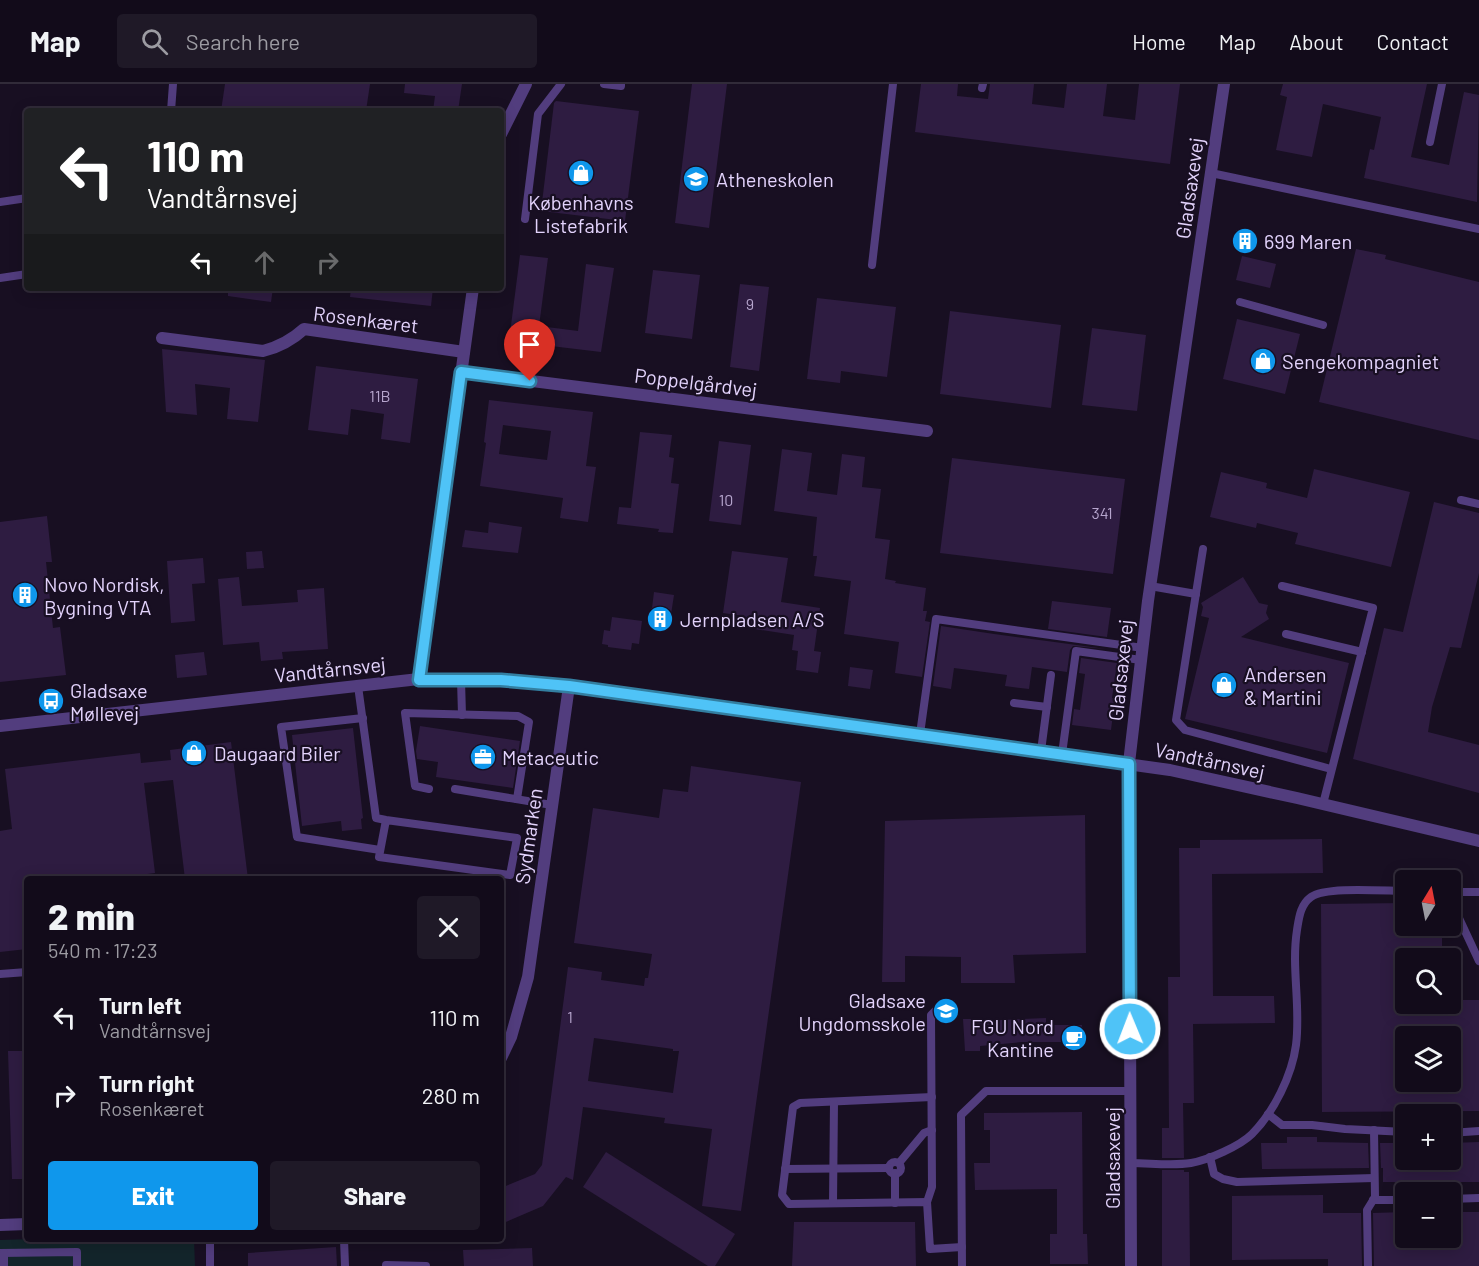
<!DOCTYPE html>
<meta charset="utf-8">
<style>
body{margin:0;font-family:Barlow,sans-serif;background:#1f1927;color:#f1f3f6;height:100vh;display:flex;flex-direction:column;font-size:22px;white-space:nowrap}
*{box-sizing:border-box;margin:0}
p{font-size:20px;color:#9c9ba2}
.icon{flex:none;width:33px;height:33px;fill:none;stroke:currentColor;stroke-width:2;stroke-linecap:round;stroke-linejoin:round}
.map{position:relative;flex:1;overflow:hidden}
.drawer{position:absolute;left:24px;top:792px;width:480px;height:366px;display:flex;flex-direction:column;background:#120b1a;border-radius:6px;box-shadow:0 3px 15px #0003,0 0 0 2px #312b39}
.drawer>*{flex:none}
.top-card{position:absolute;left:24px;top:24px;width:480px;height:183px;border-radius:6px;box-shadow:0 3px 15px #0003,0 0 0 2px #312b39;background:#202124;color:#fff;overflow:hidden}
.needle{width:39px;rotate:10deg}
.fabs{position:absolute;left:1395px;top:786px;display:grid;gap:12px}
.fabs a{display:grid;place-items:center;width:66px;height:66px;border-radius:6px;background:#120b1a;box-shadow:0 3px 15px #0003,0 0 0 2px #312b39;font-size:30px}
.pin{position:absolute;display:grid;place-items:center;width:51px;height:51px;color:#fff;margin:-62px -26px;border-radius:50% 50% 50% 0;rotate:-45deg;box-shadow:0 0 6px #0007}
.pin .icon{rotate:45deg}
.me{position:absolute;width:66px;margin:-33px;rotate:359deg;stroke-linejoin:round;filter:drop-shadow(0 0 4px #0008)}
.turn{display:flex;align-items:center;gap:21px;height:126px;padding:0 24px;font-size:27px}
.turn .icon{width:78px;height:78px;stroke-width:2.5}
.turn b{display:block;font-size:42px;line-height:51px}
.lanes{display:flex;align-items:center;height:57px;padding:0 24px;background:#0003;justify-content:center;gap:30px;direction:ltr}
.lanes .off{opacity:.35}
.round{display:grid;place-items:center;flex:none;width:63px;height:63px;border-radius:6px;background:#1f1927}
.overview{display:flex;align-items:center;justify-content:space-between;height:102px;padding:0 24px}
h1{font-size:36px;font-weight:800;line-height:45px}
.button{display:flex;gap:12px;margin-top:auto;padding:12px 24px}
.button a{flex:1;height:69px;border-radius:6px;background:#0f97ec;color:#fff;font-size:24px;font-weight:800;line-height:69px;text-align:center}
.button a+a{background:#1f1927;color:#f1f3f6}
ul{padding:0;list-style:none}
li{display:flex;align-items:center;gap:18px;height:78px;padding:0 24px}
li div{flex:1}
li b{display:block;font-size:22px}
li em{font-style:normal}
header{display:flex;align-items:center;gap:36px;box-sizing:border-box;height:84px;padding:0 30px;background:#120b1a;border-bottom:2px solid #312b39}
header strong{font-size:28px}
nav{display:flex;gap:33px;margin-inline-start:auto;font-size:21px}
.search{width:420px;height:54px;background:#1f1927;display:flex;align-items:center;gap:15px;box-sizing:border-box;padding:0 21px;border-radius:6px;color:#9c9ba2;font-size:22px}
.map>svg:first-child{display:block}
</style>
<header>
<strong>Map</strong>
<div class="search"><svg class="icon" aria-label="search" viewBox="0 0 24 24"><circle cx="10" cy="10" r="6"/><path d="M15 15l6 6"/></svg>Search here</div>
<nav><a>Home</a><a>Map</a><a>About</a><a>Contact</a></nav>
</header>
<div class="map">
<svg width="1479" height="1182" viewBox="0 0 1479 1182">
<rect width="100%" height="100%" fill="#180f22"/>
<path fill="#13252b" d="M32,1155h162l1,27h-195v-26z"/>
<g fill="#2e1c41" fill-rule="evenodd">
<path d="M225,0h145l-4,27h-145z"/>
<path d="M405,0h57l-4,27h-25l2,-15 -31,-3z"/>
<path d="M692,0h35l-18,144 -34,-5z"/>
<path d="M921,0h37l-1,12 31,3 2,-15h44l-2,20 32,4 3,-24h40l-4,32 32,4 4,-36h41l-10,80 -255,-32z"/>
<path d="M1283,0h144l-16,73 38,8 15,-73 15,3 -2,107 -113,-24 6,-29 4,1 7,-33 -58,-13 -11,53 -36,-7 11,-53 -7,-2z"/>
<path d="M556,17l83,10 -14,110 -84,-10 13,-108z"/>
<path d="M1356,165l30,6 -1,4 94,23v158l-160,-38z"/>
<path d="M520,171l28,3 -9,68 39,5 8,-67 28,4 -13,84 -92,-11z"/>
<path d="M1242,172l34,8 -6,24 -34,-8z"/>
<path d="M653,186l47,5 -8,64 -47,-6z"/>
<path d="M740,200l29,3 -10,84 -29,-4z"/>
<path d="M228,204h45l-2,14 -43,-6z"/>
<path d="M351,204h82l-2,18 -81,-9z"/>
<path d="M817,214l79,9 -9,70 -46,-6 -1,12 -33,-4z"/>
<path d="M950,227l111,14 -10,83 -111,-14z"/>
<path d="M1237,235l63,15 -15,60 -62,-15z"/>
<path d="M1092,244l54,7 -9,76 -55,-6z"/>
<path d="M162,265l103,11 -7,62 -31,-3 3,-31 -35,-4 2,31 -31,-3z"/>
<path d="M316,282l102,13 -8,64 -29,-4 3,-25 -33,-5 -3,26 -40,-5z"/>
<path d="M489,316l104,12 -7,54 10,1 -8,55 -28,-4 3,-20 -83,-12 6,-43 -2,-1zM503,341l48,6 -4,29 -48,-6z"/>
<path d="M640,348l32,3 -3,22 5,1 -3,25 8,1 -6,49 -15,-1 1,-3 -42,-5 2,-17 12,1z"/>
<path d="M719,357l32,4 -10,80 -32,-4z"/>
<path d="M782,365l30,4 -5,38 30,4 5,-41 23,3 -3,30 19,2 -6,49 15,2 -5,39 11,2 -1,2 31,5 -3,23h4l-2,10 5,1 -8,55 -27,-4 4,-31 -55,-8 7,-53 -37,-5 3,-20h-4l4,-39 -43,-6z"/>
<path d="M952,374l173,21 -12,95 -173,-21z"/>
<path d="M1314,385l96,23 -19,75 -96,-23 3,-11 -41,-10 -1,5 -46,-11 11,-45 46,11 -1,5 41,10z"/>
<path d="M1434,418l45,11v60l-18,75 -11,-1 -18,60 -4,25 51,13v48l-126,-34 31,-131 19,4z"/>
<path d="M47,432l5,46h-6l7,66 7,-1 6,48 -66,7v-160z"/>
<path d="M489,438l33,5 -4,26 -56,-6 3,-17 23,3z"/>
<path d="M262,467l2,17 -17,1 -1,-17z"/>
<path d="M732,467l56,7 -7,44 39,6 -6,43 7,1 -3,21 -22,-3 2,-19 -6,-1 2,-15 -52,-8 2,-11 -21,-3z"/>
<path d="M203,474l2,25 -13,1 3,37 -24,2 -4,-62z"/>
<path d="M239,493l3,29 56,-4 -1,-12 27,-2 4,61 -46,3 1,7 -22,2 -2,-19 -36,3 -5,-66z"/>
<path d="M1243,493l16,26 9,2 -2,8 3,6 -28,18 108,26 -22,90 -142,-34 24,-101 -8,-2 2,-9 -2,-4z"/>
<path d="M654,508l20,3 -5,32 -19,-3z"/>
<path d="M1052,517l59,7 -4,29 -59,-8z"/>
<path d="M612,533l30,4 -3,23 -7,-1 -1,7 -23,-3v-2l-6,-1 2,-14 6,1z"/>
<path d="M941,542l53,8 53,7 59,8 -33,-3 -3,4 -3,22 -35,-5 -3,22 -24,-3 2,-11 -53,-7 -3,21 -18,-3z"/>
<path d="M204,568l3,23 -30,3 -2,-23z"/>
<path d="M1081,574l36,5 -5,35h3l-4,32 -39,-5 2,-16 6,1 5,-36 -6,-1z"/>
<path d="M850,583l23,3 -3,19 -22,-3z"/>
<path d="M420,642l100,15 -7,47 -77,-11 2,-15 -21,-3 -1,-8z"/>
<path d="M353,644l10,90 -2,1 1,10 -20,2 -1,-10 -39,5 -10,-91z"/>
<path d="M231,658l17,137h-63l-12,-99 -29,3 11,90 -30,4v2h-98v70l-27,3v-121l12,-2 -7,-60 135,-16 1,10 30,-3 -1,-10z"/>
<path d="M691,682l110,16 -60,429 -39,-5 10,-77 -48,-6 1,-5 -82,-11 -10,73 -7,-3 -23,29 -42,18v-36l34,-14 7,-9 26,-198 34,5 -1,8 43,6 1,-8h3l4,-24 -78,-11 19,-135 66,10 4,-29 25,3zM594,954l79,11v2h6l-6,42 -85,-12z"/>
<path d="M1085,731l1,138 -73,2 2,28h-54v-26l-56,-1v26h-23l3,-161z"/>
<path d="M1322,755l1,34 -111,1 1,122h61l1,27 -82,1 1,79h-11l1,55h-22v-30h7l-1,-151h12l-1,-129h21v-8z"/>
<path d="M1406,819v23h36v32h-36v46h44v-4h29v111l-157,1 -1,-208zM1406,952h44v46h-44z"/>
<path d="M1046,934v7h36v24h-17l1,-7h-44l-42,4v5h-15l-2,-32h17v2z"/>
<path d="M8,967h19v128h-15z"/>
<path d="M1082,1028l1,122h4l1,30h-38v-30h7v-45l-82,1 -1,-27h16v-33h-6v-17z"/>
<path d="M1287,1053h30v5l51,1 1,25 -107,1 -1,-26h26z"/>
<path d="M1479,1058v40h-96v-14h-2l-1,-25h26v17h44v-17z"/>
<path d="M606,1068l129,82 -20,32h-7l-125,-79z"/>
<path d="M1162,1086h22v2h5l1,94h-28z"/>
<path d="M1323,1111v18h38l1,53h-34v-7l-96,1v-64z"/>
<path d="M1406,1128v26h44v-26h29v54h-105l-1,-53z"/>
<path d="M794,1138h121l1,44h-124z"/>
<path d="M336,1163l1,19h-89v-13z"/>
<path d="M532,1164l1,18h-69l-1,-16z"/>
</g>
<g fill="none" stroke-linecap="round" stroke-linejoin="round">
<g stroke="#523d7e" stroke-width="8">
<path d="M604,0l17,2v-2"/>
<path d="M982,4l1,-4"/>
<path d="M171,27l2,-27"/>
<path d="M1430,58l12,-58"/>
<path d="M1211,89l268,56"/>
<path d="M0,118l27,-4"/>
<path d="M525,135l13,-105 23,-30"/>
<path d="M872,181l21,-181"/>
<path d="M0,194l27,-4"/>
<path d="M1240,218l83,23"/>
<path d="M1461,416l18,4"/>
<path d="M1203,465l-27,171 9,10 146,39"/>
<path d="M1150,502l46,8"/>
<path d="M1282,502l91,22 -50,196"/>
<path d="M1286,550l76,18"/>
<path d="M461,596l1,35"/>
<path d="M358,602l18,132 10,2 131,18 -7,37 -131,-18 7,-37"/>
<path d="M1014,619l33,4"/>
<path d="M363,634l-82,9 16,110 83,13"/>
<path d="M920,650l16,-115 207,29"/>
<path d="M1041,667l10,-76"/>
<path d="M1062,670l14,-103 65,9"/>
<path d="M429,705l-14,-3 -10,-73 113,3 11,6 -12,77"/>
<path d="M455,705l97,16"/>
<path d="M1452,808h27"/>
<path d="M1454,808l4,24 21,45"/>
<path d="M0,890l27,-2"/>
<path d="M932,1013l-132,6 -7,4 -11,88 7,9 138,-2 3,47 32,-2"/>
<path d="M1268,1030l14,11h30l33,4 61,3"/>
<path d="M1450,1049l29,-2"/>
<path d="M1210,1073l4,17 9,5 14,3 137,-4"/>
<circle cx="895" cy="1084" r="6"/>
<path d="M899,1079l25,-30 8,-3"/>
<path d="M1131,1079c19,0 41,3 60,0 17,-3 49,-17 61,-29 22,-22 40,-59 44,-89 5,-38 -5,-77 1,-115 2,-12 3,-25 14,-33 14,-11 74,-6 95,-6"/>
<path d="M785,1085l104,-1"/>
<path d="M895,1089v30"/>
<path d="M1450,1115l29,-1"/>
<path d="M1373,1116h33"/>
<path d="M927,1118l5,-15 -1,-172 7,-7"/>
<path d="M833,1119l1,-101"/>
<path d="M210,1155v27"/>
<path d="M344,1155l1,27"/>
<path d="M0,1169l77,-1v14"/>
<path d="M4,1169v13"/>
<path d="M386,1181l40,1"/>
<path d="M962,1182l-1,-151 25,-24h145"/>
<path d="M1368,1182l-1,-56 8,-13 -1,-67"/>
</g>
<g stroke="#523d7e" stroke-width="12">
<path d="M501,50l25,-50"/>
<path d="M162,254l101,13c16,-4 29,-11 41,-22l160,23"/>
<path d="M461,288l466,59"/>
<path d="M419,595l54,-391"/>
</g>
<g stroke="#523d7e" stroke-width="12">
<path d="M0,642l419,-47 82,1 68,6 601,84 127,28 182,43"/>
<path d="M501,974l10,-21 17,-60 41,-291"/>
<path d="M0,1141l27,-1"/>
<path d="M1131,1182l-2,-503 19,-162 76,-517"/>
</g>
</g>
<g fill="none" stroke-linecap="round" stroke-linejoin="round">
<g stroke="#337fa1" stroke-width="15">
<path id="route" d="M530,297l-69,-9 -42,308h82l68,6 560,78 1,265"/>
</g>
<use href="#route" stroke="#4fc3f7" stroke-width="10"/>
</g>
<defs>
<g id="shop-disc" transform="scale(1.35)"><circle r="9.5" fill="#0f97ec" stroke="#180f22"/><path d="M-5-2.5h2.3a2.7 3.5 0 0 1 5.4 0H5L5.5 6h-11ZM-1.5-2.5h3a1.5 2.3 0 0 0-3 0Z" fill="#fff"/></g>
<g id="school-disc" transform="scale(1.35)"><circle r="9.5" fill="#0f97ec" stroke="#180f22"/><path d="M0-5L7-2L0 1L-7-2ZM-4 1L0 2.5L4 1V4Q0 6-4 4Z" fill="#fff"/></g>
<g id="building-disc" transform="scale(1.35)"><circle r="9.5" fill="#0f97ec" stroke="#180f22"/><path d="M-4-6H4V6H1V3H-1V6H-4ZM-2.5-4.3h1.7v1.8h-1.7ZM.8-4.3h1.7v1.8H.8ZM-2.5-1h1.7V.8h-1.7ZM.8-1h1.7V.8H.8Z" fill="#fff"/></g>
<g id="bus-disc" transform="scale(1.35)"><circle r="9.5" fill="#0f97ec" stroke="#180f22"/><path d="M-5-6H5V4H4V6H2V4H-2V6H-4V4H-5ZM-3.5-4V0h7V-4ZM-3.5 1.2v1.5H-2V1.2ZM2 1.2v1.5H3.5V1.2Z" fill="#fff"/></g>
<g id="office-disc" transform="scale(1.35)"><circle r="9.5" fill="#0f97ec" stroke="#180f22"/><path d="M-6-3h4V-5.5h4V-3h4V5H-6ZM-1-4.5V-3h2v-1.5ZM-6 0V1H6V0Z" fill="#fff"/></g>
<g id="cafe-disc" transform="scale(1.35)"><circle r="9.5" fill="#0f97ec" stroke="#180f22"/><path d="M-5.5-4.5H6V0H3Q3 3.5 0 3.5H-2.5Q-5.5 3.5-5.5 0ZM3-3.2v2h1.7v-2ZM-6 4.5H4V6H-6Z" fill="#fff"/></g>
</defs>
<g fill-rule="evenodd">
<use href="#shop-disc" x="581" y="89"/>
<use href="#school-disc" x="696" y="95"/>
<use href="#building-disc" x="1245" y="157"/>
<use href="#shop-disc" x="1263" y="277"/>
<use href="#building-disc" x="25" y="511"/>
<use href="#building-disc" x="660" y="535"/>
<use href="#shop-disc" x="1224" y="601"/>
<use href="#bus-disc" x="51" y="617"/>
<use href="#shop-disc" x="194" y="669"/>
<use href="#office-disc" x="483" y="673"/>
<use href="#school-disc" x="946" y="927"/>
<use href="#cafe-disc" x="1074" y="954"/>
</g>
<g text-anchor="middle" dominant-baseline="central" stroke-width="4.5" stroke-linejoin="round" paint-order="stroke">
<g font-size="16" fill="#b6a5cd">
<text x="750" y="219">9</text>
<text x="380" y="311">11B</text>
<text x="726" y="415">10</text>
<text x="1102" y="428">341</text>
<text x="570" y="932">1</text>
</g>
<g font-size="20" fill="#e3d3fc" stroke="#180f22" text-anchor="start">
<text x="716" y="95">Atheneskolen</text>
<text x="581" y="118" text-anchor="middle">Københavns<tspan x="581" dy="23">Listefabrik</tspan></text>
<text x="1264" y="157">699 Maren</text>
<text x="1282" y="277">Sengekompagniet</text>
<text x="44" y="500">Novo Nordisk,<tspan x="44" dy="23">Bygning VTA</tspan></text>
<text x="680" y="535">Jernpladsen A/S</text>
<text x="1244" y="590">Andersen<tspan x="1244" dy="23">&amp; Martini</tspan></text>
<text x="70" y="606">Gladsaxe<tspan x="70" dy="23">Møllevej</tspan></text>
<text x="214" y="669">Daugaard Biler</text>
<text x="502" y="673">Metaceutic</text>
<text x="926" y="916" text-anchor="end">Gladsaxe<tspan x="926" dy="23">Ungdomsskole</tspan></text>
<text x="1054" y="942" text-anchor="end">FGU Nord<tspan x="1054" dy="23">Kantine</tspan></text>
</g>
<g font-size="20" fill="#e3d3fc" stroke="#180f22">
<text transform="translate(1189 104) rotate(-82)">Gladsaxevej</text>
<text transform="translate(366 235) rotate(7)">Rosenkæret</text>
<text transform="translate(696 298) rotate(7)">Poppelgårdvej</text>
<text transform="translate(330 585) rotate(-6)">Vandtårnsvej</text>
<text transform="translate(1120 586) rotate(-84)">Gladsaxevej</text>
<text transform="translate(1210 676) rotate(12)">Vandtårnsvej</text>
<text transform="translate(528 752) rotate(-82)">Sydmarken</text>
<text transform="translate(1112 1074) rotate(-90)">Gladsaxevej</text>
</g>
</g>
</svg>
<div class="fabs">
<a><svg class="needle" viewBox="-14 -14 28 28"><path d="M0-13l5 13h-10z" fill="#e53935"/><path d="M0 13l5-13h-10z" fill="#9c9ba2"/></svg></a>
<a><svg class="icon" aria-label="search" viewBox="0 0 24 24"><circle cx="10" cy="10" r="6"/><path d="M15 15l6 6"/></svg></a>
<a><svg class="icon" aria-label="layers" viewBox="0 0 24 24"><path d="M12 4l9 5-9 5-9-5zM3 14l9 5 9-5"/></svg></a>
<a>+</a>
<a>−</a>
</div>
<div class="pin" style="left:530px;top:297px;background:#d93025"><svg class="icon" aria-label="arrive" viewBox="0 0 24 24"><path d="M6 21V4h12l-3 4 3 4H6"/></svg></div>
<svg class="me" style="left:1130px;top:945px" viewBox="-20 -20 40 40"><circle r="17" fill="#4fc3f7" stroke="#fff" stroke-width="3"/><path d="M0-11L8 9 0 5-8 9z" fill="#fff"/></svg>
<div class="top-card">
<div class="turn"><svg class="icon" aria-label="left" viewBox="0 0 24 24"><path d="M17 20v-9H6M10 6l-5 5 5 5"/></svg><div><b>110 m</b>Vandtårnsvej</div></div>
<div class="lanes"><svg class="icon" aria-label="left" viewBox="0 0 24 24"><path d="M17 20v-9H6M10 6l-5 5 5 5"/></svg><svg class="icon off" aria-label="ahead" viewBox="0 0 24 24"><path d="M12 20V5M6 11l6-6 6 6"/></svg><svg class="icon off" aria-label="right" viewBox="0 0 24 24"><path d="M7 20v-9h11M14 6l5 5-5 5"/></svg></div>
</div>
<section class="drawer">
<div class="overview"><div><h1>2 min</h1><p>540 m · 17:23</p></div><a class="round"><svg class="icon" aria-label="close" viewBox="0 0 24 24"><path d="M6 6l12 12M18 6L6 18"/></svg></a></div>
<ul>
<li><svg class="icon" aria-label="left" viewBox="0 0 24 24"><path d="M17 20v-9H6M10 6l-5 5 5 5"/></svg><div><b>Turn left</b><p>Vandtårnsvej</p></div><em>110 m</em></li>
<li><svg class="icon" aria-label="right" viewBox="0 0 24 24"><path d="M7 20v-9h11M14 6l5 5-5 5"/></svg><div><b>Turn right</b><p>Rosenkæret</p></div><em>280 m</em></li>
</ul>
<div class="button"><a>Exit</a><a>Share</a></div>
</section>
</div>
